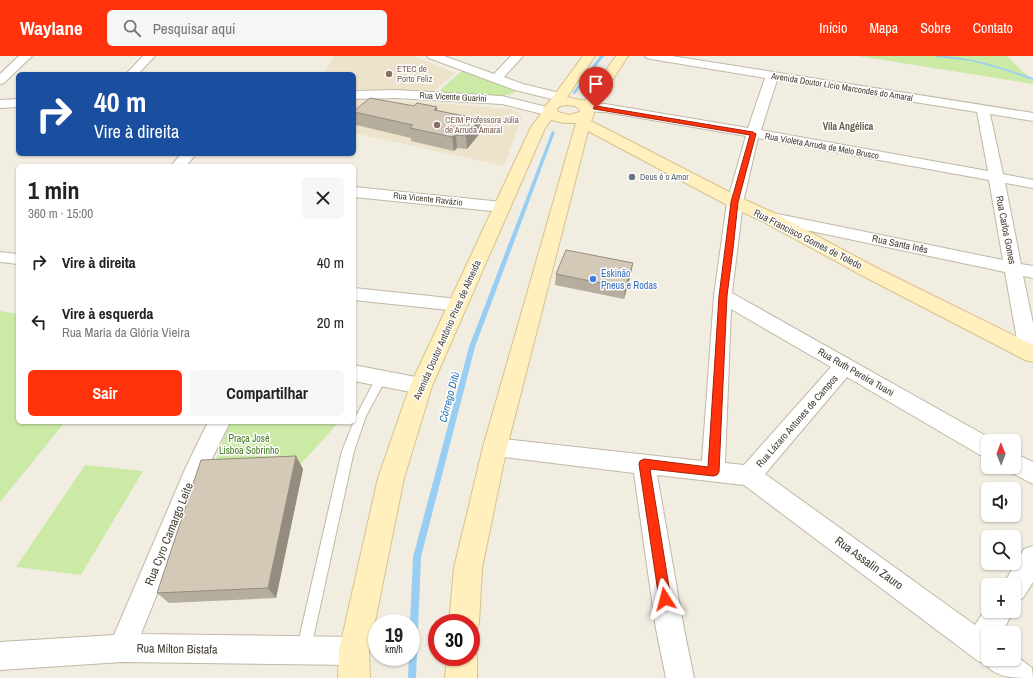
<!DOCTYPE html>
<html lang="pt">
<meta charset="utf-8">
<style>
body{margin:0;font-family:"Archivo Narrow",sans-serif;background:#f6f6f6;color:#222;height:100vh;display:flex;flex-direction:column;font-size:15px;white-space:nowrap}
*{box-sizing:border-box;margin:0}
p{font-size:13px;color:#767676}
.icon{flex:none;width:22px;height:22px;fill:none;stroke:currentColor;stroke-width:2;stroke-linecap:round;stroke-linejoin:round}
.map{position:relative;flex:1;overflow:hidden}
.details{position:absolute;left:16px;top:108px;width:340px;height:260px;display:flex;flex-direction:column;background:#fff;border-radius:6px;box-shadow:0 1px 3px #0004}
.details>*{flex:none}
.guide{position:absolute;left:16px;top:16px;width:340px;height:84px;border-radius:6px;box-shadow:0 1px 3px #0004;background:#1a4fa0;color:#fff;overflow:hidden}
.needle{width:26px;rotate:359deg}
.controls{position:absolute;left:981px;top:378px;display:grid;gap:8px}
.controls a{display:grid;place-items:center;width:40px;height:40px;border-radius:6px;background:#fff;box-shadow:0 1px 3px #0004;font-size:20px}
.speed{position:absolute;left:368px;top:558px;display:flex;gap:8px;font-size:20px;font-weight:700;text-align:center}
.speed>*{display:grid;place-content:center;width:52px;height:52px;border-radius:50%;background:#fff;box-shadow:0 1px 3px #0004;line-height:1}
.speed small{font-size:10px;font-weight:400}
.speed .limit{border:6px solid #d22;background:#fff;color:#111}
.pin{position:absolute;display:grid;place-items:center;width:34px;height:34px;color:#fff;margin:-41px -17px;border-radius:50% 50% 50% 0;rotate:-45deg;box-shadow:0 0 4px #0007}
.pin .icon{rotate:45deg}
.me{position:absolute;width:44px;margin:-22px;rotate:351deg;stroke-linejoin:round;filter:drop-shadow(0 0 3px #0008)}
.turn{display:flex;align-items:center;gap:14px;height:84px;padding:0 12px;font-size:18px}
.turn .icon{width:52px;height:52px;stroke-width:2.5}
.turn b{display:block;font-size:28px;line-height:34px}
.round{display:grid;place-items:center;flex:none;width:42px;height:42px;border-radius:6px;background:#f6f6f6}
.summary{display:flex;align-items:center;justify-content:space-between;height:68px;padding:0 12px}
h1{font-size:24px;font-weight:700;line-height:30px}
.primary-button{display:flex;gap:8px;margin-top:auto;padding:8px 12px}
.primary-button a{flex:1;height:46px;border-radius:6px;background:#ff320b;color:#fff;font-size:16px;font-weight:700;line-height:46px;text-align:center}
.primary-button a+a{background:#f6f6f6;color:#222}
ul{padding:0;list-style:none}
li{display:flex;align-items:center;gap:12px;height:60px;padding:0 12px}
li div{flex:1}
li b{display:block;font-size:15px}
li em{font-style:normal}
header{display:flex;align-items:center;gap:24px;box-sizing:border-box;height:56px;padding:0 20px;background:#ff320b;color:#fff}
header strong{font-size:19px}
nav{display:flex;gap:22px;margin-inline-start:auto;font-size:14px}
.search{width:280px;height:36px;background:#f6f6f6;display:flex;align-items:center;gap:10px;box-sizing:border-box;padding:0 14px;border-radius:6px;color:#767676;font-size:15px}
.map>svg:first-child{display:block}
</style>
<header>
<strong>Waylane</strong>
<div class="search"><svg class="icon" aria-label="search" viewBox="0 0 24 24"><circle cx="10" cy="10" r="6"/><path d="M15 15l6 6"/></svg>Pesquisar aqui</div>
<nav><a>Início</a><a>Mapa</a><a>Sobre</a><a>Contato</a></nav>
</header>
<div class="map">
<svg width="1033" height="622" viewBox="0 0 1033 622">
<rect width="100%" height="100%" fill="#f2ede1"/>
<g fill="#ece3ca">
<path d="M334,0h79l42,17 -21,18 -80,-2v-15h-30z"/>
<path d="M354,44l71,2 85,7 9,4 3,4 -18,49 -150,-33z"/>
</g>
<g fill="#cbeaa6">
<path d="M858,0h149l26,25v3z"/>
<path d="M463,14l49,18 3,4c-9,8 -62,1 -77,0z"/>
<path d="M0,255l18,3v108h47l-65,80z"/>
<path d="M230,366h109l-39,43 -87,2z"/>
<path d="M85,409l58,6 -62,104 -65,-8z"/>
</g>
<g fill="none" stroke-linecap="round" stroke-linejoin="round">
<g fill="#98cef4" fill-rule="evenodd">
<path d="M600,0h4l-29,38h-2v-2z"/>
<path d="M935,0c34,0 66,11 98,22v2l-32,-11 -30,-8 -34,-4z"/>
<path d="M552,75l3,1 -80,215 -54,210 -5,121h-8l1,-21h2v-34h-1l3,-66 56,-210z"/>
</g>
<g stroke="#c0b8a6" stroke-width="2">
<path id="lane" d="M381,319l4,1 1,3 -20,37 -12,35 -43,197 -2,5 -5,2 -5,-2 -2,-5 45,-197 14,-35 21,-40z"/>
</g>
<g stroke="#c0b8a6" stroke-width="2">
<g id="street">
<path d="M19,0h13l-28,27 -4,1v-10z"/>
<path d="M143,0h12l-17,18h-12z"/>
<path d="M427,0h17l50,18 17,-18h12l-19,21 19,7 41,10 2,3 -2,3 -4,1 -45,-11 -86,-32z"/>
<path d="M645,0h27l361,57v8l-43,-7 13,60 30,6v8l-28,-5 16,81 12,2v12l-10,-2 10,47v34l-4,1 -7,-2 -3,-5 -14,-79 -237,-50 -6,-2 -2,-3 2,-3 6,-2 235,48 -14,-80 -231,-42 -15,64 -11,91 263,148h-7v16l-8,-2 -133,-78 -82,97 210,151 13,-20v6h25l-11,22h-14v26h26v-5l18,14 1,10c-17,0 -39,0 -47,-14l-8,-3 -234,-176 -87,-10 27,154 10,49h-28l-10,-49 -22,-156 -139,-17 -8,-2 -3,-7 3,-7 8,-2 207,23 12,-165 13,-94 19,-66 -141,-24 -23,-1 -1,-3 1,-3 23,-1 143,24 17,-50 -114,-19 -4,-1zM777,24l200,32 11,59 -227,-41zM731,253l100,58 -87,98 -19,-2z"/>
<path d="M396,34l106,6 53,13 1,3 -1,3 -5,1 -48,-12 -106,-6 -42,1v-8z"/>
<path d="M18,43v8l-18,1v-8z"/>
<path d="M181,98h15l-10,12h-15z"/>
<path d="M354,131l148,15 5,2 3,3 -3,3 -5,2 -148,-15z"/>
<path d="M0,196l18,2v10l-18,-2z"/>
<path d="M354,232l104,11 6,2 3,4 -3,4 -6,2 -104,-11z"/>
<path d="M354,309l67,13 7,2 3,6 -3,6 -7,2 -67,-13z"/>
<path d="M208,366h22l-22,45 -67,167 213,3 10,4 4,10 -4,10 -10,4 -232,-3 -122,8v-28l114,-7 72,-168z"/>
<path d="M1014,397l19,9v22l-27,-14 -1,-3h9z"/>
<path d="M1033,490v36l-10,16 -9,4v-17h-11l21,-36z"/>
</g>
</g>
<g stroke="#d5c38d" stroke-width="2">
<g id="secondary">
<path d="M583,0h12l-28,41 18,4 31,-45h12l-34,52v6l-3,7 150,77 33,15 103,55 156,77v17l-8,-2 -162,-84 -101,-55 -33,-15 -141,-75 -81,316 -25,121 -3,55 -4,11 -4,1v-12h-22l5,-55 29,-121 93,-324h-12l-13,-3 -6,8 -113,258 -28,92 -35,173 1,27h-32l1,-27 39,-173 32,-92 121,-259 13,-17 -1,-2 7,-7zM567,49l8,1 5,4v2l-11,3 -11,-3 -1,-3 3,-3z"/>
<path d="M471,589l2,1 4,11v21h-32l2,-21h24z"/>
</g>
</g>
<use href="#lane" fill="#fff" fill-rule="evenodd"/>
<use href="#street" fill="#fff" fill-rule="evenodd"/>
<use href="#secondary" fill="#fff0be" fill-rule="evenodd"/>
</g>
<g fill="#b5ad9d">
<path d="M414,50l23,1v4l43,8 1,13 -14,17 -10,-1 -3,3 -43,-10v-3l-55,-13 -2,-9v-5z"/>
<path d="M556,218h75l-7,25 -69,-14z"/>
<path d="M296,400l7,13 -27,129 -107,5 -12,-10z"/>
</g>
<g fill="#948d7f">
<path d="M437,51l1,13 -4,-10z"/>
<path d="M480,63l1,13 -14,17 -1,-13z"/>
<path d="M456,79l1,13 -3,3 -2,-14z"/>
<path d="M633,207l-2,11 -7,25 1,-11z"/>
<path d="M296,400l7,13 -27,129 -8,-10z"/>
</g>
<g fill="#d3c9b6" stroke="#948d7f">
<path d="M370,42l44,8 3,-3 20,4 -3,3 46,9 -14,17 -10,-1 -4,2 -42,-9 3,-3 -59,-13v-1z"/>
<path d="M566,194l67,13 -8,25 -69,-14z"/>
<path d="M296,400l-28,132 -111,5 44,-133z"/>
</g>
<path fill="#ff320b" stroke="#a62007" d="M596,50l157,26 3,2 -18,68 -5,47 -6,47 -8,176 -2,3 -4,1 -63,-7 21,130 -2,5 -4,1 -4,-1 -2,-5 -20,-135 1,-3 4,-2 64,8 11,-171 12,-94 19,-67 -156,-26 -1,-1z"/>
<g fill="#8d6e63" stroke="#fff" stroke-width="1.5">
<circle cx="389" cy="18" r="4"/>
<circle cx="437" cy="69" r="4"/>
</g>
<circle fill="#6b7280" stroke="#fff" stroke-width="1.5" cx="632" cy="121" r="4"/>
<circle fill="#3f7fe0" stroke="#fff" stroke-width="1.5" cx="593" cy="223" r="4"/>
<g text-anchor="middle" dominant-baseline="central" stroke-width="3" stroke-linejoin="round" paint-order="stroke">
<g font-size="9" fill="#785e54" stroke="#fff" text-anchor="start">
<text x="397" y="13">ETEC de<tspan x="397" dy="10">Porto Feliz</tspan></text>
<text x="445" y="64">CEIM Professora Júlia<tspan x="445" dy="10">de Arruda Amaral</tspan></text>
</g>
<g font-size="9" fill="#433d32" stroke="#fff">
<text transform="translate(842 31) rotate(9)">Avenida Doutor Lício Marcondes do Amaral</text>
<text transform="translate(453 41) rotate(3)">Rua Vicente Guarini</text>
<text transform="translate(822 90) rotate(10)">Rua Violeta Arruda de Melo Brusco</text>
<text transform="translate(428 143) rotate(6)">Rua Vicente Ravázio</text>
</g>
<g font-size="9" fill="#5b616d" stroke="#fff" text-anchor="start">
<text x="640" y="121">Deus é o Amor</text>
</g>
<g font-size="10" font-weight="bold" fill="#675b48" stroke="#fff">
<text x="848" y="70">Vila Angélica</text>
</g>
<g font-size="10" fill="#433d32" stroke="#fff">
<text transform="translate(1006 174) rotate(79)">Rua Carlos Gomes</text>
<text transform="translate(808 183) rotate(27)">Rua Francisco Gomes de Toledo</text>
<text transform="translate(900 188) rotate(12)">Rua Santa Inês</text>
<text transform="translate(447 274) rotate(-66)">Avenida Doutor Antônio Pires de Almeida</text>
<text transform="translate(856 316) rotate(30)">Rua Ruth Pereira Tuani</text>
<text transform="translate(797 365) rotate(-49)">Rua Lázaro Antunes de Campos</text>
</g>
<g font-size="10" fill="#366cbe" stroke="#fff" text-anchor="start">
<text x="601" y="217">Eskinão<tspan x="601" dy="12">Pneus e Rodas</tspan></text>
</g>
<g font-size="10" fill="#427822" stroke="#fff">
<text x="249" y="382">Praça José<tspan x="249" dy="12">Lisboa Sobrinho</tspan></text>
</g>
<g font-size="11" font-style="italic" fill="#2577b5" stroke="#fff">
<text transform="translate(449 341) rotate(-75)">Córrego Ditú</text>
</g>
<g font-size="12" fill="#433d32" stroke="#fff">
<text transform="translate(169 478) rotate(-68)">Rua Cyro Camargo Leite</text>
<text transform="translate(869 507) rotate(36)">Rua Assalin Zauro</text>
<text transform="translate(177 593) rotate(1)">Rua Milton Bistafa</text>
</g>
</g>
</svg>
<div class="controls">
<a><svg class="needle" viewBox="-14 -14 28 28"><path d="M0-13l5 13h-10z" fill="#e53935"/><path d="M0 13l5-13h-10z" fill="#767676"/></svg></a>
<a><svg class="icon" aria-label="sound" viewBox="0 0 24 24"><path d="M4 9h4l5-4v14l-5-4H4zM17 9q2 3 0 6"/></svg></a>
<a><svg class="icon" aria-label="search" viewBox="0 0 24 24"><circle cx="10" cy="10" r="6"/><path d="M15 15l6 6"/></svg></a>
<a>+</a>
<a>−</a>
</div>
<div class="speed"><div>19<small>km/h</small></div><div class="limit">30</div></div>
<div class="pin" style="left:596px;top:52px;background:#d93025"><svg class="icon" aria-label="arrive" viewBox="0 0 24 24"><path d="M6 21V4h12l-3 4 3 4H6"/></svg></div>
<svg class="me" style="left:665px;top:543px" viewBox="-20 -20 40 40"><path d="M0-17L14 15 0 8-14 15z" fill="#ff320b" stroke="#fff" stroke-width="4"/></svg>
<div class="guide">
<div class="turn"><svg class="icon" aria-label="right" viewBox="0 0 24 24"><path d="M7 20v-9h11M14 6l5 5-5 5"/></svg><div><b>40 m</b>Vire à direita</div></div>
</div>
<section class="details">
<div class="summary"><div><h1>1 min</h1><p>360 m · 15:00</p></div><a class="round"><svg class="icon" aria-label="close" viewBox="0 0 24 24"><path d="M6 6l12 12M18 6L6 18"/></svg></a></div>
<ul>
<li><svg class="icon" aria-label="right" viewBox="0 0 24 24"><path d="M7 20v-9h11M14 6l5 5-5 5"/></svg><div><b>Vire à direita</b></div><em>40 m</em></li>
<li><svg class="icon" aria-label="left" viewBox="0 0 24 24"><path d="M17 20v-9H6M10 6l-5 5 5 5"/></svg><div><b>Vire à esquerda</b><p>Rua Maria da Glória Vieira</p></div><em>20 m</em></li>
</ul>
<div class="primary-button"><a>Sair</a><a>Compartilhar</a></div>
</section>
</div>
